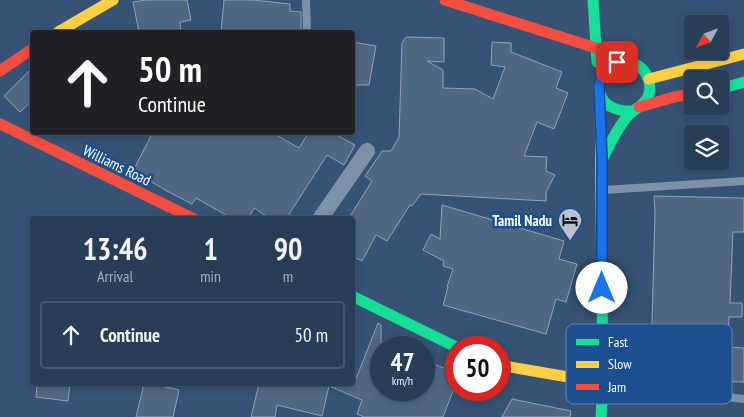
<!DOCTYPE html>
<style>
body{margin:0;font-family:"PT Sans Narrow",sans-serif;background:#30455d;color:#f1f3f6;height:100vh;display:flex;flex-direction:column;font-size:19px;white-space:nowrap}
*{box-sizing:border-box;margin:0}
p{font-size:16px;color:#a5aeba}
.icon{flex:none;width:28px;height:28px;fill:none;stroke:currentColor;stroke-width:2;stroke-linecap:round;stroke-linejoin:round}
.map{position:relative;flex:1;overflow:hidden}
.drawer{position:absolute;left:30px;top:216px;width:325px;height:170px;display:flex;flex-direction:column;background:#283e57;border-radius:5px;box-shadow:0 2px 8px #0003,0 0 0 1px #44576d}
.drawer>*{flex:none}
.guide{position:absolute;left:30px;top:30px;width:325px;height:105px;border-radius:5px;box-shadow:0 2px 8px #0003,0 0 0 1px #44576d;background:#202124;color:#fff;overflow:hidden}
.needle{width:32px;rotate:229deg}
.tools{position:absolute;left:684px;top:15px;display:grid;gap:10px}
.tools a{display:grid;place-items:center;width:45px;height:45px;border-radius:5px;background:#283e57;box-shadow:0 2px 8px #0003,0 0 0 1px #44576d;font-size:25px}
.speed{position:absolute;left:370px;top:336px;display:flex;gap:10px;font-size:25px;font-weight:700;text-align:center}
.speed>*{display:grid;place-content:center;width:65px;height:65px;border-radius:50%;background:#283e57;box-shadow:0 2px 8px #0003,0 0 0 1px #44576d;line-height:1}
.speed small{font-size:12px;font-weight:400}
.speed .limit{border:8px solid #d22;background:#fff;color:#111}
.pin{position:absolute;display:grid;place-items:center;width:42px;height:42px;color:#fff;margin:-21px;border-radius:10px;box-shadow:0 2px 8px #0006}
.me{position:absolute;width:55px;margin:-28px;rotate:0deg;stroke-linejoin:round;filter:drop-shadow(0 0 4px #0008)}
.turn{display:flex;align-items:center;gap:18px;height:105px;padding:0 25px;font-size:22px}
.turn .icon{width:65px;height:65px;stroke-width:2.5}
.turn b{display:block;font-size:35px;line-height:42px}
.eta{display:flex;justify-content:space-evenly;align-items:center;height:85px;text-align:center}
.eta b{font-size:30px;font-weight:700;line-height:35px}
ul{padding:0;list-style:none}
li{display:flex;align-items:center;gap:15px;height:68px;margin:0 10px 8px;padding:0 15px;border:2px solid #44576d;border-radius:5px}
li div{flex:1}
li b{display:block;font-size:19px}
li em{font-style:normal}
.map>svg:first-child{display:block}
</style>
<div class="map">
<svg width="744" height="417" viewBox="0 0 744 417">
<rect width="100%" height="100%" fill="#365274"/>
<g fill="#506783" stroke="#92a2b6">
<path d="M146,0h41l4,20 -11,2 1,10h-42l-6,-30z"/>
<path d="M224,0h29l37,4v7l11,1v20h-80z"/>
<path d="M406,37l38,1v24l-17,-1 16,9v18l32,1 18,10 12,-32 -14,-2 1,-23 19,1v9l51,20 -6,16 12,5 -14,36 -17,-7 -13,34 23,1 -1,14 9,4 -9,17v9l-125,-7 -9,12 -2,-1 -23,36 -11,-6 -14,26 -10,-5v-37l-3,-1 23,-37 -7,-5 17,-25h9l8,-14 3,-94z"/>
<path d="M352,42l24,4 -7,39h-17z"/>
<path d="M32,68v33l-12,11 -16,-16z"/>
<path d="M153,132h118l28,16 10,-16h22l24,13 -11,20 -17,-10 -41,64h-15l-17,-11 -6,11h-15l-37,-21 -4,6 -25,-13 -34,-20z"/>
<path d="M654,196l90,2v34h-11l-3,71h12v14h-13l-1,30 16,1v34l-95,-3 2,-20 4,-146z"/>
<path d="M442,205l122,36 -5,18 18,5 -11,38 -10,-3 -10,35 -103,-29 5,-18h-1l6,-18 -10,-3 1,-5 -21,-11 8,-16 9,5z"/>
<path d="M378,323l3,2v65h43v-30l32,13v10l-13,34h-79l-7,-3 5,-14 -33,-14 -7,30 -45,-11 -2,12h-24l8,-33h95z"/>
<path d="M37,384h33l-2,17 -32,-4z"/>
<path d="M144,384h9l26,6 -6,27h-37z"/>
<path d="M512,399l59,12 -1,6h-68z"/>
</g>
<g fill="none" stroke-linecap="round" stroke-linejoin="round">
<g stroke="#7d92a8" stroke-width="8">
<path d="M306,0l1,32"/>
<path d="M604,190l140,-9"/>
<path d="M604,383l140,16"/>
</g>
<path stroke="#7d92a8" stroke-width="16" d="M320,219l47,-68"/>
<g stroke="#16e098" stroke-width="11">
<path d="M593,0l4,62"/>
<path d="M720,89l24,-7"/>
<path d="M603,158c7,-14 13,-28 23,-40 6,-8 18,-12 22,-21 3,-7 2,-16 -2,-23 -12,-21 -47,-11 -47,13 0,18 18,25 33,24"/>
<path d="M352,296l106,52"/>
<path d="M601,417l2,-34 -1,-87"/>
</g>
<g stroke="#ffcf43" stroke-width="11">
<path d="M58,32l55,-32"/>
<path d="M649,79l95,-25"/>
<path d="M600,94l2,202"/>
<path d="M499,365l104,18"/>
</g>
<g stroke="#f24e42" stroke-width="11">
<path d="M445,0l151,48 21,15"/>
<path d="M0,71l32,-22"/>
<path d="M639,107l35,-10 18,-3"/>
<path d="M0,124l194,95"/>
</g>
</g>
<g fill="none" stroke-linecap="round" stroke-linejoin="round">
<g stroke="#114b97" stroke-width="12">
<path id="route" d="M602,288v-127l-3,-75c2,-12 7,-18 18,-24"/>
</g>
<use href="#route" stroke="#1a73e8" stroke-width="9"/>
</g>
<defs>
<g id="hotel-pin" transform="scale(1.25)"><path d="M0 17L-7.5 6A9.5 9.5 0 1 1 7.5 6Z" fill="#b9c2ce" stroke="#1b4f8f"/><path d="M-6-4.5h1.5V1H6V5H4.5V3h-9V5H-6ZM-4 0a1.8 1.8 0 1 1 3.6 0ZM.5 0V-2.5h3Q6-2.5 6 0Z" fill="#111"/></g>
</defs>
<g fill-rule="evenodd">
<use href="#hotel-pin" x="570" y="220"/>
</g>
<g text-anchor="middle" dominant-baseline="central" stroke-width="5" stroke-linejoin="round" paint-order="stroke">
<g font-size="15" fill="#fff" stroke="#1b4f8f">
<text transform="translate(117 165) rotate(26)">Williams Road</text>
</g>
<g font-size="15" font-weight="bold" fill="#fff" stroke="#1b4f8f" text-anchor="end">
<text x="552" y="220">Tamil Nadu</text>
</g>
</g>
<rect x="566" y="324" width="166" height="80" rx="8" fill="#1b4f8f" stroke="#5f84b1" stroke-width="1"/>
<rect x="576" y="339" width="23" height="6" fill="#16e098"/>
<rect x="576" y="361" width="23" height="7" fill="#ffcf43"/>
<rect x="576" y="384" width="23" height="6" fill="#f24e42"/>
<g font-size="14" fill="#fff">
<text x="608" y="347">Fast</text>
<text x="608" y="369">Slow</text>
<text x="608" y="392">Jam</text>
</g>
</svg>
<div class="tools">
<a><svg class="needle" viewBox="-14 -14 28 28"><path d="M0-13l5 13h-10z" fill="#e53935"/><path d="M0 13l5-13h-10z" fill="#a5aeba"/></svg></a>
<a><svg class="icon" aria-label="search" viewBox="0 0 24 24"><circle cx="10" cy="10" r="6"/><path d="M15 15l6 6"/></svg></a>
<a><svg class="icon" aria-label="layers" viewBox="0 0 24 24"><path d="M12 4l9 5-9 5-9-5zM3 14l9 5 9-5"/></svg></a>
</div>
<div class="speed"><div>47<small>km/h</small></div><div class="limit">50</div></div>
<div class="pin" style="left:617px;top:62px;background:#d93025"><svg class="icon" aria-label="arrive" viewBox="0 0 24 24"><path d="M6 21V4h12l-3 4 3 4H6"/></svg></div>
<svg class="me" style="left:602px;top:288px" viewBox="-20 -20 40 40"><circle r="19" fill="#fff"/><path d="M0-13L10 11 0 6-10 11z" fill="#1a73e8"/></svg>
<div class="guide">
<div class="turn"><svg class="icon" aria-label="ahead" viewBox="0 0 24 24"><path d="M12 20V5M6 11l6-6 6 6"/></svg><div><b>50 m</b>Continue</div></div>
</div>
<section class="drawer">
<div class="eta">
<div><b>13:46</b><p>Arrival</p></div>
<div><b>1</b><p>min</p></div>
<div><b>90</b><p>m</p></div>
</div>
<ul>
<li><svg class="icon" aria-label="ahead" viewBox="0 0 24 24"><path d="M12 20V5M6 11l6-6 6 6"/></svg><div><b>Continue</b></div><em>50 m</em></li>
</ul>
</section>
</div>
